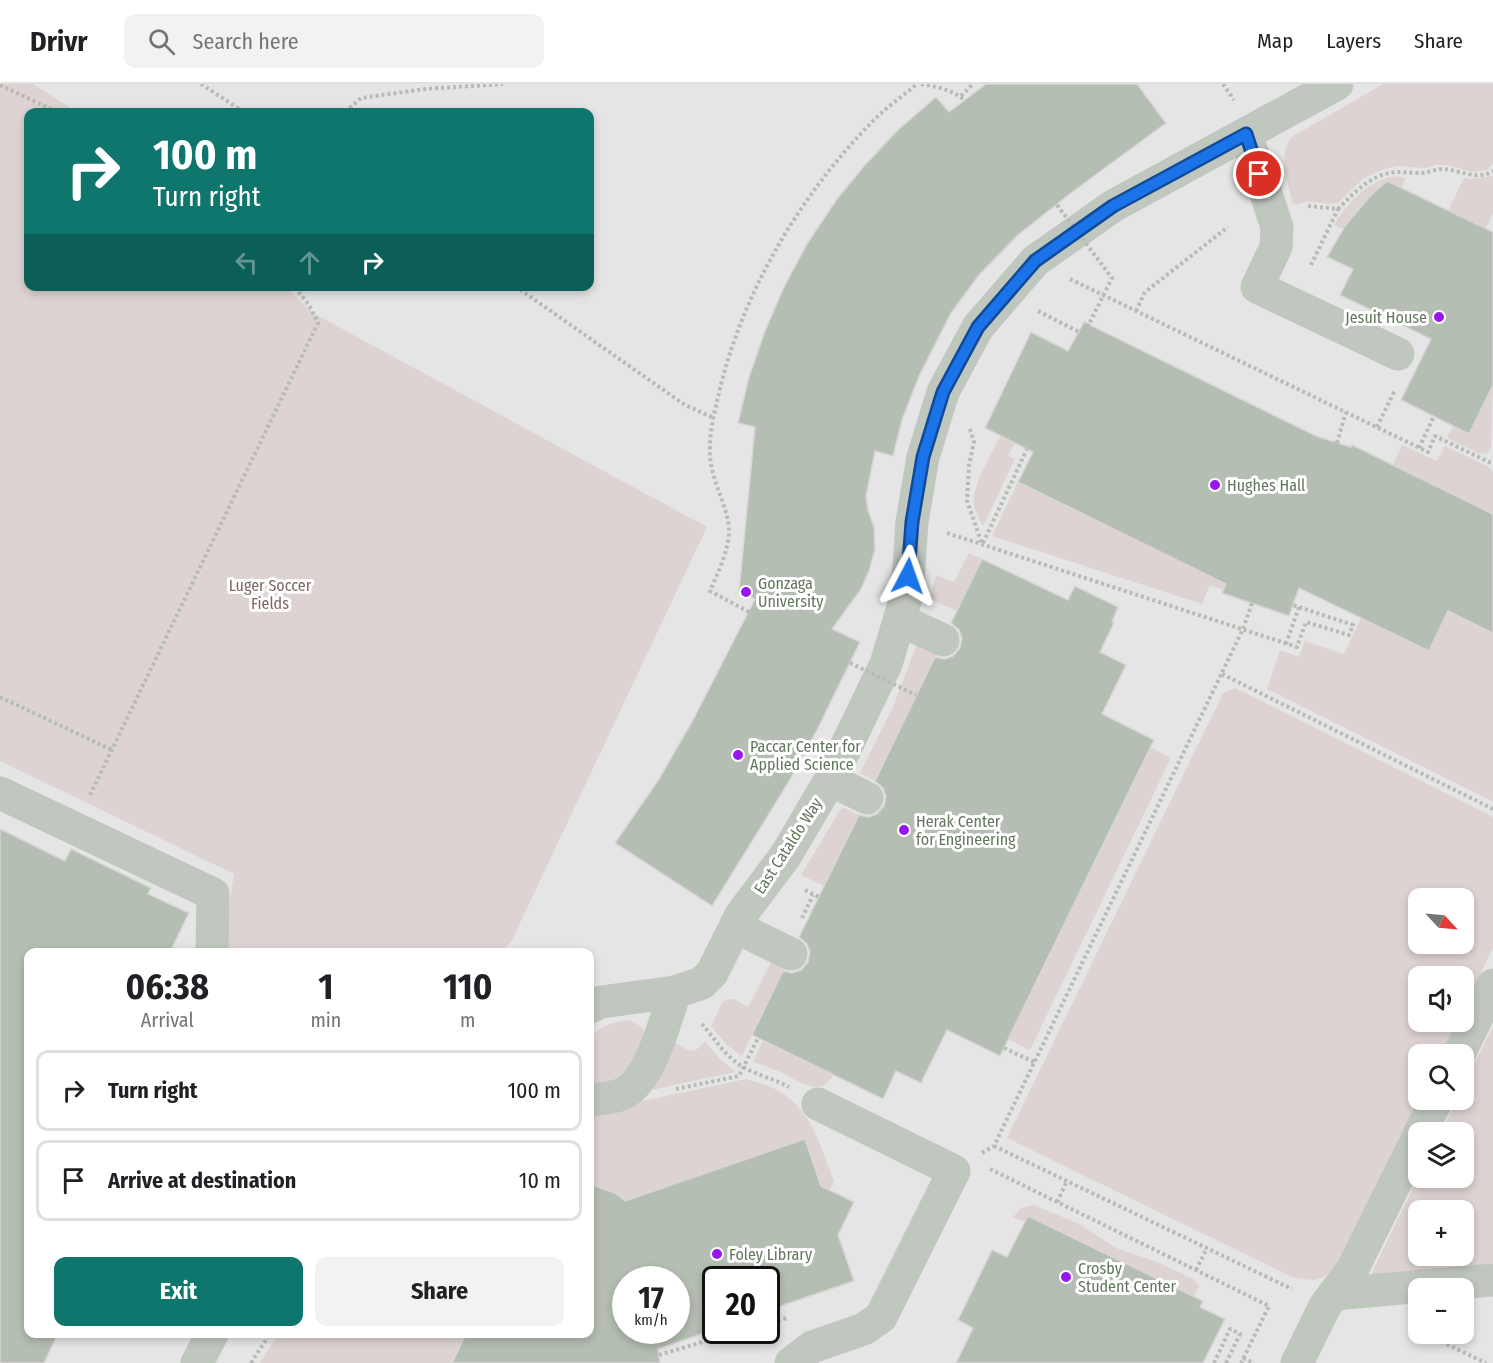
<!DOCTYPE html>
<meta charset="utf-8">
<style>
body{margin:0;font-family:"Fira Sans Condensed",sans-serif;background:#f2f2f2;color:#202124;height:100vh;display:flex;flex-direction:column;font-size:22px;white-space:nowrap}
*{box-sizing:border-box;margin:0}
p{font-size:20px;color:#757577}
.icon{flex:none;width:33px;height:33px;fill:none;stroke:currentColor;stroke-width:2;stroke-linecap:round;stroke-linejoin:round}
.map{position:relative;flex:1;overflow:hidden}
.panel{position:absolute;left:24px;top:864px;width:570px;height:390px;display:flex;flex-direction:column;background:#fff;border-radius:12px;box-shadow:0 3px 9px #0003}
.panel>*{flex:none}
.guide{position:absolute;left:24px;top:24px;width:570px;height:183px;border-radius:12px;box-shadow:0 3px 9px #0003;background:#0f766e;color:#fff;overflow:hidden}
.needle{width:39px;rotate:116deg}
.fabs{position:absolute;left:1408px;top:804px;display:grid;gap:12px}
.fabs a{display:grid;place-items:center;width:66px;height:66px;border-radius:12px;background:#fff;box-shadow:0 3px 9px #0003;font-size:30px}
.speed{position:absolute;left:612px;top:1182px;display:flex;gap:12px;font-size:30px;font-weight:700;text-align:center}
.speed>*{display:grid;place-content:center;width:78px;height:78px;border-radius:50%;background:#fff;box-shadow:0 3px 9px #0003;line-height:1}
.speed small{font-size:15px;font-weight:400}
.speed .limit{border:3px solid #111;border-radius:9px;background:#fff;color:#111}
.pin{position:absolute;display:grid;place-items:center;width:51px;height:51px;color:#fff;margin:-26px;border:3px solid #fff;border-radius:50%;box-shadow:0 2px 6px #0007}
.me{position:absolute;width:66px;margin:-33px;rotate:4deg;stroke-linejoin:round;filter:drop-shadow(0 0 4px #0008)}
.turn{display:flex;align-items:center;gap:21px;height:126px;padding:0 30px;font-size:27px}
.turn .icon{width:78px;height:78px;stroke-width:2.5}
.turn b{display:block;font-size:42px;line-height:51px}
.lanes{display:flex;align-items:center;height:57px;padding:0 30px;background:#0003;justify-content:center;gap:30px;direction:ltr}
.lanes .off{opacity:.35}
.eta{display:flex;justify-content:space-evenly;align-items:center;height:102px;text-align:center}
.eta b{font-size:36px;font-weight:700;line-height:42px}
.cta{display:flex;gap:12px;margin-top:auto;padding:12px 30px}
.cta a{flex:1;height:69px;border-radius:12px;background:#0f766e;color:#fff;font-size:24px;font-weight:700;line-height:69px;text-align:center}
.cta a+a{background:#f2f2f2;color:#202124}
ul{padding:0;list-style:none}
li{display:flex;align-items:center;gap:18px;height:81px;margin:0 12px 9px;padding:0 18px;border:3px solid #e0e0e0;border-radius:12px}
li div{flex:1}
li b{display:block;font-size:22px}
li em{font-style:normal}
header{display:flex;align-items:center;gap:36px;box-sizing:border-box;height:84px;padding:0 30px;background:#fff;border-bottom:2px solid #e0e0e0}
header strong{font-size:28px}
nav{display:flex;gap:33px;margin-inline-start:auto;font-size:21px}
.search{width:420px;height:54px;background:#f2f2f2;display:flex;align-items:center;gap:15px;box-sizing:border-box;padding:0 21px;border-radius:12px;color:#757577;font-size:22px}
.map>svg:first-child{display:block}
</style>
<header>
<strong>Drivr</strong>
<div class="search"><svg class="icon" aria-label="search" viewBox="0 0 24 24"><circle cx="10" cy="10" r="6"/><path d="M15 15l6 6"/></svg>Search here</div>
<nav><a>Map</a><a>Layers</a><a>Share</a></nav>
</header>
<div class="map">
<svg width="1493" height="1279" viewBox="0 0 1493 1279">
<rect width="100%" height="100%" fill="#f6f2f4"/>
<path fill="#e6e5e5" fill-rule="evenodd" d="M0,0h1493v1279h-1493zM28,28h562v174h-562zM1419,814h45v46h-45zM28,868h562v382h-562zM1419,892h45v46h-45zM1419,970h45v46h-45zM1419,1048h45v46h-45zM1419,1126h45v46h-45zM626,1196h50v50h-50zM716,1196h50v50h-50zM1419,1204h45v46h-45z"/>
<g fill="#ded3d3" fill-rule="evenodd">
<path d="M0,0h33l44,28h-49v174l258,1 27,26 394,214 -195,413 -10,12h-280l12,-78 -234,-113z"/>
<path d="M1383,0h110v80l-6,6 -15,2 -25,-7h-11l-11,3 -28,-2 -15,4 -18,8 -26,25 -10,1 -21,-3 -7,3h-7c-5,-22 -15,-45 -3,-66z"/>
<path d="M1394,92l12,2 -5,10 -14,-7 -16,14 -28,34 -9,-4c14,-23 33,-43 60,-49z"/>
<path d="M1493,92v37l-10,21 -35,-23 16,-33 7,1z"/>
<path d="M1493,301l-2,63 -3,5 -8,1 -33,-16 6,-12 16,7z"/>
<path d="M1000,352l15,7 -7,13 7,3 -32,67c-4,-7 -8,-14 -9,-22 -2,-20 18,-50 26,-68z"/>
<path d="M1402,361l35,16 8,-15 44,21 4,5v42l-10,-5 -6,10 -14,-20 -70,-34z"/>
<path d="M1018,398l208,102 -3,6 -13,-5 -8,19 -210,-68z"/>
<path d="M969,469l13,6 -25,52 -27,-12 6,-24 18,7z"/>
<path d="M1448,527l45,22v169l-226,-113 13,-39 19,7 6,-16 39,13 17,-36 68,33z"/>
<path d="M918,557l20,10 -63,130 -15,-8 33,-66z"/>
<path d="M1235,604l258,129v131l-29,59v-31h-45v46h38l-17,32h-21v44l-81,165c-14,19 -24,19 -46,14l-285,-139 216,-445zM1419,814h45v46h-45z"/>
<path d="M1150,663l21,11 -141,292 -22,-11z"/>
<path d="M842,723l17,8 -35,71 -23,-11z"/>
<path d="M773,875l12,7 -43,90 -15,-11 -16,-19 11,-23 5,-4h7l14,8z"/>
<path d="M629,936l13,7 3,8 -12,37 -43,17c0,-40 -11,-63 39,-69z"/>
<path d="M1493,942v237l-124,15 50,-102 45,2v-46h-23l16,-32h7v-15zM1419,1126h45v46h-45z"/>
<path d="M668,954l21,13 7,-1 9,-9 13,16 17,15 -83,18z"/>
<path d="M763,957l70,34c-12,25 -37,4 -53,-3 -9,-4 -18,-7 -27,-10z"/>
<path d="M746,995c9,3 19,5 27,9 38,17 47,58 61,93l-4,9 -7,2 -18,-53 -180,62 -27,-14 -8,-1v-74z"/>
<path d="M1034,1121l45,19 37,24 41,14 36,17 6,7 -5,11 -166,-81 -3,6 -12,-5 8,-9z"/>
<path d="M278,1250h188l-14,29h-192z"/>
</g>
<g fill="#b5beb2" stroke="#d7d5d6" stroke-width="1.5" fill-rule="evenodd">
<path d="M986,0h151l29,39 -95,70 -53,42 -39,40 -28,38 -32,63 -17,44 -9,36 -18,-5 -9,45 2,14 6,17 1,22 -6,22 -8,18 -29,40 28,13 -43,88 -29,53 -76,123 -97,-63 44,-64 33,-57 63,-123 -16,-7 16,-165 -17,-4 11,-46 16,-46 19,-44 23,-43 30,-45 28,-34 33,-35 38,-33 13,15z"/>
<path d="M1387,97l106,51v153l-24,49 -68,-34 30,-61 -91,-44 13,-26 -26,-12 18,-31 26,-31z"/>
<path d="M1084,238l232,114 35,11 1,-2 141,69v119l-45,-22 -19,40 -130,-63 -10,28 -67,-23 4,-9 -208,-102 15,-30 -48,-24 46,-96 37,19z"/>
<path d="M982,475l86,41 7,-14 43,21 -6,15 2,1 -14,29 26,13 -24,49 52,26 -154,316 -53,-26 -26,53 -25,-12 -13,28 -131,-64 31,-64 9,2 9,-3 7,-8 2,-10 -3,-8 -8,-7 60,-122 9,2 9,-3 7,-8 2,-9 -3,-9 -8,-7 60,-124 10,2 8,-3 7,-8 2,-10 -3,-8 -8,-7z"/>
<path d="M0,745l65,32 6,-12 80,39 -3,6 41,19 -19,39h-142v382h30l-14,29h-44z"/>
<path d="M805,1055l16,47 33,16 -16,33 16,46 -88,30v-31h-50v49l-58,20 2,14h-208l14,-29h124v-150l25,9 10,8zM626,1196h50v50h-50z"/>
<path d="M1028,1132l175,85 -3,6 25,12 -22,44h-247l17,-35 -15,-8 34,-70 15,7z"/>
</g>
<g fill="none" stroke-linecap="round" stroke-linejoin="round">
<g stroke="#b5bcb4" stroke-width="4" stroke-dasharray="3 3" stroke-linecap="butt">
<path d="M201,0l43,28"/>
<path d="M921,0c23,4 35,7 53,24"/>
<path d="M1223,0l11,16"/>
<path d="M0,1l57,27"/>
<path d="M961,12l12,-12"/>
<path d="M345,28l16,-14 64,-9 78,-5"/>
<path d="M1308,122l30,3c17,-17 33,-35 58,-37 8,0 16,1 24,1 8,0 15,-4 23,-4 17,1 34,12 50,2"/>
<path d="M1311,181l27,-56"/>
<path d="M1070,195l358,173 7,-16 58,28"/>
<path d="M515,202l170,119 29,13"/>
<path d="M1038,227l45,23 6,-10"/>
<path d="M1136,227l9,-19 83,-65"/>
<path d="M1377,343l18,-37"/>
<path d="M970,345l4,13 -5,23 -2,36 15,43"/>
<path d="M1337,359l9,-31"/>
<path d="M1419,364l15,-32"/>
<path d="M947,449l350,114 9,-25 43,13 4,-10 -60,-20"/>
<path d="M983,459l44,-94"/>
<path d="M749,528l-39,-21c8,-19 23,-48 18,-70 -5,-25 -20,-48 -18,-74 0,-18 5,-37 9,-54 23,-100 81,-198 153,-271 13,-14 30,-25 45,-38"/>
<path d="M1286,560l13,-37"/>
<path d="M1222,590l271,135"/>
<path d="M0,613l112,53"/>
<path d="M90,711l228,-472 -9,-18 -15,-19"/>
<path d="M898,728l54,26"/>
<path d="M805,806l14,7"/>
<path d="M802,834l11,-23"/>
<path d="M702,940c12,14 26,36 43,44 14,8 30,11 44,19"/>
<path d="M1004,964l30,14"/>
<path d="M676,1005l63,-13 19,-38"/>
<path d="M994,1062l298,143"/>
<path d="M982,1069l12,-7 249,-517 9,-26"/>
<path d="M990,1085l279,137 -28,57"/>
<path d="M1057,1118l10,-21"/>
<path d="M1196,1186l11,-22"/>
<path d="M766,1240l21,-6 1,2"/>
<path d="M1409,1242l10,5"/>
<path d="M1425,1250l61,29"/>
<path d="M659,1271l84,-25"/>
<path d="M1243,1274l11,5"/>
<path d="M251,1279l19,-29"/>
<path d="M1214,1279l16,-34 10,5 -14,29"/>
</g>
<g stroke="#c0c7be" stroke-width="33">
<path d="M1246,50l31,93 -1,20 -19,40 141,67"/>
<path d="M900,536l43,20"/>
<path d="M830,696l37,18"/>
<path d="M0,709l213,101 -1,58"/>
<path d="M736,843l55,27"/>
<path d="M590,923l11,-5 74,-10 27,-9 10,-10 29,-58 45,-60 44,-75 56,-116 21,-70 5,-72 11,-65 20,-65 35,-65 57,-66 78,-55 224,-122"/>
<path d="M1459,970l34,-69"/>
<path d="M590,1017c10,-3 27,-3 36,-9 26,-16 39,-72 49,-100"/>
<path d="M1420,1048l17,-32"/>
<path d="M1334,1210l159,-14"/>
<path d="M197,1279l15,-29"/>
<path d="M791,1279l21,-16 52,-18 17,-12 73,-146 -136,-67"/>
<path d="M1297,1279l28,-57 27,-36 67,-135"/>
</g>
<g stroke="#b5bcb4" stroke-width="4" stroke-dasharray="3 3" stroke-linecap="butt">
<path d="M1057,121l55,73 -23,46"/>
<path d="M850,579l66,32"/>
</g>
</g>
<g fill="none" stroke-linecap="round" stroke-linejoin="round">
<g stroke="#114b97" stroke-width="15">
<path id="route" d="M908,492l4,-54 11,-65 20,-65 35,-65 57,-66 78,-55 133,-72 13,40"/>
</g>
<use href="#route" stroke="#1a73e8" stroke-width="10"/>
</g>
<g fill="#9817f1" stroke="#fff" stroke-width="2">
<circle cx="1439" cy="233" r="6"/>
<circle cx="1215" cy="401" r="6"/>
<circle cx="746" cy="508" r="6"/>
<circle cx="738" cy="671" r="6"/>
<circle cx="904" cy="746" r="6"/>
<circle cx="717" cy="1170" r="6"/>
<circle cx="1066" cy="1193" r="6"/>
</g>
<g text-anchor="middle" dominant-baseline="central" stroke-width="6" stroke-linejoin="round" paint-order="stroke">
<g font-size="16" fill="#60795a" stroke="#fff" text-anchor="start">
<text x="1427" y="233" text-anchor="end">Jesuit House</text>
<text x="1227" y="401">Hughes Hall</text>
<text x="758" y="499">Gonzaga<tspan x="758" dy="18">University</tspan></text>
<text x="750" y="662">Paccar Center for<tspan x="750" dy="18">Applied Science</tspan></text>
<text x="916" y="737">Herak Center<tspan x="916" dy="18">for Engineering</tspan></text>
<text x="729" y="1170">Foley Library</text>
<text x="1078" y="1184">Crosby<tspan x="1078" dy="18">Student Center</tspan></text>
</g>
<g font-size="16" fill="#7c6662" stroke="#fff">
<text x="270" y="501">Luger Soccer<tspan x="270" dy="18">Fields</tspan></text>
</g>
<g font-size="16" fill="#60795a" stroke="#fff">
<text transform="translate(788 762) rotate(-57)">East Cataldo Way</text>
</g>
</g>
</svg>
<div class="fabs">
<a><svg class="needle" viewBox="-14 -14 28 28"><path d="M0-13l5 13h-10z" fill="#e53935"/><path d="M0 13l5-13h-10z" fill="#757577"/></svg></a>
<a><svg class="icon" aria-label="sound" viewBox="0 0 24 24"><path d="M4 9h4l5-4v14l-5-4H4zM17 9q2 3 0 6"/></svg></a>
<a><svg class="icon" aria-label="search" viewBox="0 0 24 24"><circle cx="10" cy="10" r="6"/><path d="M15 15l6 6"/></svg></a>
<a><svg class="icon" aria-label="layers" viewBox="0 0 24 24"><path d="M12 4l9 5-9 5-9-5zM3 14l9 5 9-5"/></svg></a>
<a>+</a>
<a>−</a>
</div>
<div class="speed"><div>17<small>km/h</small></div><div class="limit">20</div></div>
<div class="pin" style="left:1259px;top:90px;background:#d93025"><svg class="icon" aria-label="arrive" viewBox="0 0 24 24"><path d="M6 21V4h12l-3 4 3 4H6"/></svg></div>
<svg class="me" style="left:908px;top:492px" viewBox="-20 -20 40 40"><path d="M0-17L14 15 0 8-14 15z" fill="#1a73e8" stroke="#fff" stroke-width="4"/></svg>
<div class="guide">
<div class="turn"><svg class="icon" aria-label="right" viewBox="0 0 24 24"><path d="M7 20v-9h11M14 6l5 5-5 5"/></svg><div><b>100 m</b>Turn right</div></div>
<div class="lanes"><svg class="icon off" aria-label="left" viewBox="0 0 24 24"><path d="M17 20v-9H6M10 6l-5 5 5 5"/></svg><svg class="icon off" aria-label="ahead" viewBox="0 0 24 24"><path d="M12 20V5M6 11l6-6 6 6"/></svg><svg class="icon" aria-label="right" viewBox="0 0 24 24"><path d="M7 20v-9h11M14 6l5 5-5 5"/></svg></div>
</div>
<section class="panel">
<div class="eta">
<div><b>06:38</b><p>Arrival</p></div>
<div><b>1</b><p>min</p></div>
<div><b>110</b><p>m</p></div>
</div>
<ul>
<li><svg class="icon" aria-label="right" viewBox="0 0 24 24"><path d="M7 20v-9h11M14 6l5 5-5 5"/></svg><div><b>Turn right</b></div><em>100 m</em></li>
<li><svg class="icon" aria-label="arrive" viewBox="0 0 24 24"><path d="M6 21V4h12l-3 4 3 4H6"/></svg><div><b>Arrive at destination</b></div><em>10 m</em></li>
</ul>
<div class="cta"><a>Exit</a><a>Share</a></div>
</section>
</div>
